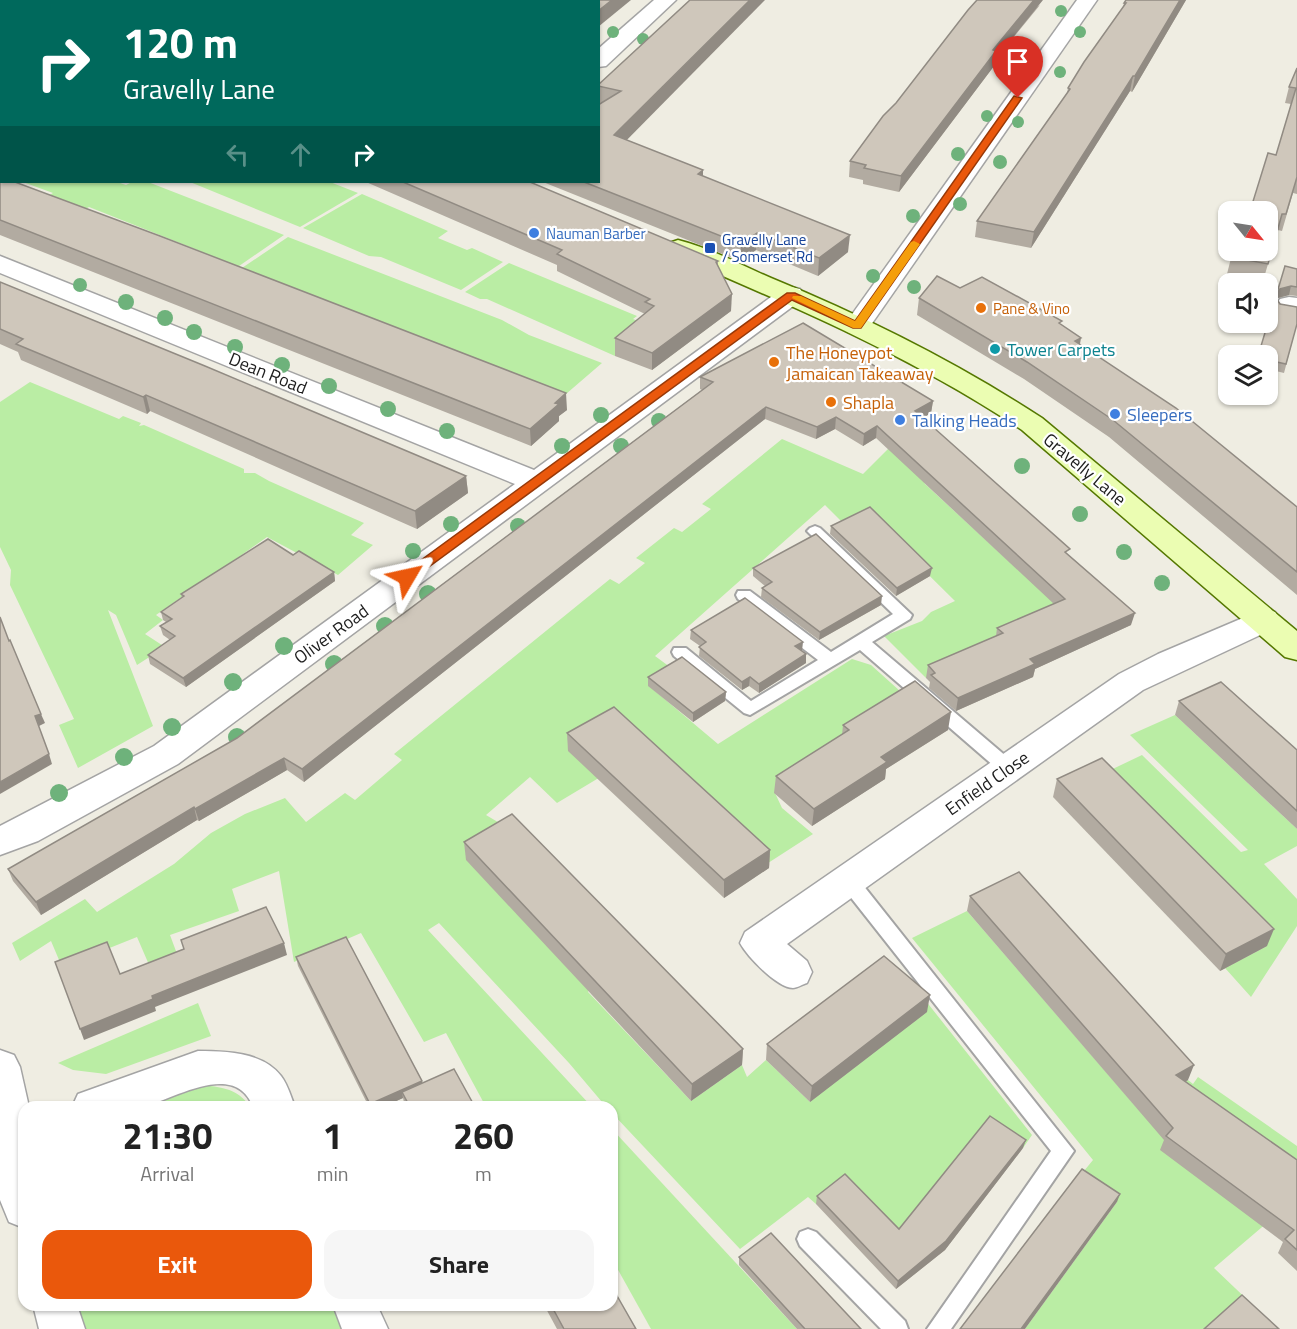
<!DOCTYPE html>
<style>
body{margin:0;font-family:"Titillium Web",sans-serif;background:#f6f6f6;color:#222;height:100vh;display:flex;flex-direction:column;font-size:22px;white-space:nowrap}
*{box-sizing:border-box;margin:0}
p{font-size:20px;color:#767676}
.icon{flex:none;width:33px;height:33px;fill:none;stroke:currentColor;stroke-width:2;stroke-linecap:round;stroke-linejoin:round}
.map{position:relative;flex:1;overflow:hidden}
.drawer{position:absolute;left:18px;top:1101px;width:600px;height:210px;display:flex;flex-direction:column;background:#fff;border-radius:18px;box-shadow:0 2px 4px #0004}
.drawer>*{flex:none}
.hud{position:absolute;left:0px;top:0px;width:600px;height:183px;box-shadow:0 2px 4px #0004;background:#00695c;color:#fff;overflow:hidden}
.needle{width:39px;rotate:120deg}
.controls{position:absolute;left:1218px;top:201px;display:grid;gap:12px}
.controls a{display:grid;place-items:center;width:60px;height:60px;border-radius:12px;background:#fff;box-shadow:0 2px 4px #0004;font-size:30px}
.pin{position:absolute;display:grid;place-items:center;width:51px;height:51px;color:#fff;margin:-62px -26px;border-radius:50% 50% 50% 0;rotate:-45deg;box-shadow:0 0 6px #0007}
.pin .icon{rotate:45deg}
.me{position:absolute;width:66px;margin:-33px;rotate:54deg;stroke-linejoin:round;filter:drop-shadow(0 0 4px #0008)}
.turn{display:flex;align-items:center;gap:21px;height:126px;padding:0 24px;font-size:27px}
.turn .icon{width:78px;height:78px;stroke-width:2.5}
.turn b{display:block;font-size:42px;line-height:51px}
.lanes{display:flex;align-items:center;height:57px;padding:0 24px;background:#0003;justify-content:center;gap:30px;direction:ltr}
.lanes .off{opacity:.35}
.eta{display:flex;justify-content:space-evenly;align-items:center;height:102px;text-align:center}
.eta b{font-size:36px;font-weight:700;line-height:42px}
.primary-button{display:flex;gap:12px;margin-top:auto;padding:12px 24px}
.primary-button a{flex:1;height:69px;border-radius:18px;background:#ea580c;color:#fff;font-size:24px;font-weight:700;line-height:69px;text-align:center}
.primary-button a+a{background:#f6f6f6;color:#222}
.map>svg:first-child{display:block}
</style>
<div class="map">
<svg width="1297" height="1329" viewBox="0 0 1297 1329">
<rect width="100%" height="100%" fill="#efede2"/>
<g fill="#baeda4">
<path d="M23,182h94l9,3 6,-3h16l136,53 -55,38 -39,-14 10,-8 -111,-44 -9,5 -37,-13 10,-6z"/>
<path d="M190,182h140l28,11 -58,34z"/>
<path d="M362,194l86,37 -10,7 29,12 5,-2 31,14 -42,28 -80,-33 -12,-1 -66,-28z"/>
<path d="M288,237l214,83 27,15 73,28 -36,31 -330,-122z"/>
<path d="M509,263l128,53 -4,3 17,7 -35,30 -128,-57h-7l-15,-7z"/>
<path d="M30,382l89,37 4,-3 18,7 -2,3 5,-1 100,44v4h11l14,8 95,42 -13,12 22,10 -35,30 -71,-38 -111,78 7,5 -18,14 20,13 -28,18 -21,-50 -8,-5 45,116 -75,42 -19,-43 15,-6 -64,-134 1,-15 -11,-23v-145z"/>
<path d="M904,433l21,51 102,94 36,-14 35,32 -172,82 -42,-42 38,-15 9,-9 24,-11 -86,-85 -24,9 -20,-20 -170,151 19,14 -25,16 69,58 134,-85 19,6 39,35 -135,93 7,15 31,26 -48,31 -123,-113 -85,51 -27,-26 -44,38 27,16 76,159 -1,2 103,109 51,-36 5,12 19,-17 44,42 104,-116 118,149 -9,13 -35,-23 -91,112 -53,-55 -28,22 -8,-7 -68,52 -128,-136v-6h-6l-4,-5 -33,-39 -130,-140 -11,7 164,177h-106l-40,-74 -22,9 -63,-109 -67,29 -15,-91 -47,18 7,22 -69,24 10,27 -27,12 -16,-37 -75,30 -11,-26 -31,20 -8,-18 73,-44 12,13 77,-48 37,-31 34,-19 40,-16 21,24 39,-29 10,7 47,-40 -8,-6 216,-175 9,5 26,-21 -9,-5 38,-30 8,4 29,-23 -9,-5 80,-65 81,35z"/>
<path d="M1175,715l122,114v17l-33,18 33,35v27l-46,71 -26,-29 42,-22 -169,-170 44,-21 99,97 7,-2 -118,-115z"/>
<path d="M967,911l170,197 51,-28 5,4 5,-7 99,69v68l-29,8 -54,46 64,61h-253l92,-127 -38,-25 14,-17 -181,-222z"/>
<path d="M198,1003l13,33 -105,38 -33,-4 -15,-7z"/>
<path d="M195,1085c21,1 43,2 55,22h-108z"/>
<path d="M612,1129l185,200h-146l-39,-70z"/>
<path d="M72,1305h263l11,24h-267z"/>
</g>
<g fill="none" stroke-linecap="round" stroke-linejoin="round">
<g stroke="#a4a4a4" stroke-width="4">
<g id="lane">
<path d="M815,526l5,2 92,87 -2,4 -38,23 142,121 3,5 -3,5 -6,1 -6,-1 -142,-123 -110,65 -6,-2 -70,-57 -2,-4 2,-4h12l65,53 67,-41 -80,-61 -2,-4 2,-4h12l81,61 62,-38 -83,-80 -3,-3 3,-3z"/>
<path d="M848,873l7,2 219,276 -123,178h-24l124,-178 -210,-266 -2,-5 2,-5z"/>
<path d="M808,1229l8,3 89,89 3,8h-27l-81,-83 -3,-7 3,-7z"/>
</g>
</g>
<g stroke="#a4a4a4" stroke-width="3">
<g id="street">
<path d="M654,0h22l-70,66 -8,1v-18z"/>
<path d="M1077,0h20l-231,332 -9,2 -9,-2 -4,-6 4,-6z"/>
<path d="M0,256l534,214 248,-181 9,-2 9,2 4,6 -4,6 -622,463 -140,77 -38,14v-29l154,-80 361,-262 -515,-211z"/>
<path d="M1289,297l8,1v16l-17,-3 -4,-6 4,-6z"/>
<path d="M1264,609l11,3 5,8 -5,8 -132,62 -356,254 20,17 5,11 -5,11c-4,1 -10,5 -14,5 -16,0 -46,-32 -53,-45l5,-11 374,-258 39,-20z"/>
<path d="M0,1050l14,5 6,12 9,40h-5v121l-15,-6 -9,-22z"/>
<path d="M198,1051c28,0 65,1 83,25 7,9 10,21 14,31h-42c-18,-48 -80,-7 -111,0 -19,4 -49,0 -70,0l6,-13z"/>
<path d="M33,1305h44l8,24h-46z"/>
<path d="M333,1305h44l11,24h-46z"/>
</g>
</g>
<g stroke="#557800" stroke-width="3">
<path id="secondary" d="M678,240c32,8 63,25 93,38 95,39 185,84 271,140l255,213v29l-12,-3 -263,-227c-111,-74 -231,-125 -353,-177l-4,-5 4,-5z"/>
</g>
<use href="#lane" fill="#fff" fill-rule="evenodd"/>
<use href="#street" fill="#fff" fill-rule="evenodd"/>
<use href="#secondary" fill="#ebfdb2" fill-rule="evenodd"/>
</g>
<g fill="#6eb27b">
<circle cx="1061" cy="11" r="6"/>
<circle cx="613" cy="32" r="6"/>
<circle cx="1080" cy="32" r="6"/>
<circle cx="643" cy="39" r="6"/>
<circle cx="1060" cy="72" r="6"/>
<circle cx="1015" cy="74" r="6"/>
<circle cx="987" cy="116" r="6"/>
<circle cx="1018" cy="122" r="6"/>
<circle cx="958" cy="154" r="7"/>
<circle cx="1000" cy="162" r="7"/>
<circle cx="960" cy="204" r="7"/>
<circle cx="913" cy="216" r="7"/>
<circle cx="873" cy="276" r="7"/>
<circle cx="80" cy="285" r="7"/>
<circle cx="914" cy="287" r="7"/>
<circle cx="126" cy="302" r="8"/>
<circle cx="165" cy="318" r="8"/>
<circle cx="194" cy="332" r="8"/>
<circle cx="235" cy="347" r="8"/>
<circle cx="282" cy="365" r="8"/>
<circle cx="329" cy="386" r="8"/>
<circle cx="388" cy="409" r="8"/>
<circle cx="601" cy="415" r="8"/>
<circle cx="659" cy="421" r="8"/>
<circle cx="447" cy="431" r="8"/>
<circle cx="562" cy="446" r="8"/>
<circle cx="621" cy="446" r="8"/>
<circle cx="1022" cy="466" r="8"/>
<circle cx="1080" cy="514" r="8"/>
<circle cx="451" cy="524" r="8"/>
<circle cx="518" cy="526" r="8"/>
<circle cx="413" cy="551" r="8"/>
<circle cx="1124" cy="552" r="8"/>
<circle cx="1162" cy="583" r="8"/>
<circle cx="428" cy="594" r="9"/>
<circle cx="385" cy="626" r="9"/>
<circle cx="284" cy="646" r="9"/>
<circle cx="334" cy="664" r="9"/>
<circle cx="233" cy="682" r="9"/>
<circle cx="172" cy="727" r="9"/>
<circle cx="237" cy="737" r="9"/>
<circle cx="124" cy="757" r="9"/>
<circle cx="59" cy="793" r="9"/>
</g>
<g fill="#b2aba1">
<path d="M0,0h433l-4,2h-251l-4,-2 -172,2v33l-2,-1z"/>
<path d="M690,0l-64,140 77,30v7l145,75 -30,24 -62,-26 -16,11 -197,-79h55l3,-79 -3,-1v-17z"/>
<path d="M1126,0h60l-54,92 -2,-1 -99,157 -56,-11 2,-16 90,-128 1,-5 55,-80 1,-5z"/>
<path d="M1040,5l-46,56v5l-95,126 -36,-8v-4l-14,-3 1,-16 46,-58z"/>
<path d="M1297,68v126l-4,-1 -11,38 -4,-1 -15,51 -36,-7 6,-24 18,-42 25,-53 15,-51 -6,-1 4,-16z"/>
<path d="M0,176l567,234 -8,6v5l-28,25 -531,-211z"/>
<path d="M366,182h164l188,79v5l13,45 -79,59 -37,-14v-18l30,-24 -88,-43v-6z"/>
<path d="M1285,266l12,3v27l-8,-1 -11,3 -1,1 20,25 -13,49 -16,-4v-13h-10z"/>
<path d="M0,282l466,194 2,17 -51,36 -267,-118 -3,3 -126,-54 -3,-8 -18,-8z"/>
<path d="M960,288l102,37 18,19 217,163v88l-188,-158 -85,-58 -107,-64 2,-17z"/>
<path d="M700,377l233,24 -2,12 -9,5 146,137 63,70 -96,44 -2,8 -77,34 -27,-23 1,-6 -4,-4 2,-13 68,-29 1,-8 57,-24 -178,-166 -13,8 -28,-17 -19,10 -51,-20 -461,363 -17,-12 -88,51 -2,-1 -156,95 -28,-34 -5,-12 229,-131 465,-348 -2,-1z"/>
<path d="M831,526l99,50 -34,20 -66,-62z"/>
<path d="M293,555l41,17 1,9 -149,106 -36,-23 -2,-9 22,-15 -7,-5 -3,-9 6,-4 -3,-2 -2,-8 21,-14 -1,-4z"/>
<path d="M753,568l128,37 -62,35 -58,-43 1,-9 3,-2 -12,-10z"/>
<path d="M691,630l111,21 4,3v9l-47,30 -10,-7 -7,4 -43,-34 1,-10 -10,-7z"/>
<path d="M648,677l78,15 -1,9 -32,21 -45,-36z"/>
<path d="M1179,701l118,49v79l-122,-114z"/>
<path d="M843,725l105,5 -62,39 -1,10 -73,47 -38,-33 2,-17 66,-41z"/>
<path d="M567,733l203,117 -1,18 -45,30 -156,-147z"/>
<path d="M1057,779l210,167 -47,25 -167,-174z"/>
<path d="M464,842l279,207 -1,16 -51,36 -225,-241z"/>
<path d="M970,896l218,184 -2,2 111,78v111l-19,-18 5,-11 -123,-92 4,-10 -197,-229z"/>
<path d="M296,957l126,124v2l53,24h-70l-2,-9 -20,9h-14l-71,-141z"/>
<path d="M927,1012l-117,90 -44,-42 1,-16z"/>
<path d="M1023,1148l-78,102 -49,39 -80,-85 1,-8 82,33z"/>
<path d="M739,1257l122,72h-64l-58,-64z"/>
<path d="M544,1305h68l24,24h-79z"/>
</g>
<g fill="#918b83">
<path d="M143,0h31l-2,2h-31z"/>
<path d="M396,0h37l-4,2h-36z"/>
<path d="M612,0h19l-33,27v-16z"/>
<path d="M750,0h15l-150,152 -1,-17z"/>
<path d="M1034,0h9l-49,61v5l-95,126 2,-16 92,-126z"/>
<path d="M1180,0h6l-54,92 3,-16z"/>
<path d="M1133,76l-3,15 -99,157 3,-16z"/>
<path d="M703,170v17l-5,-13z"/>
<path d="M757,233l-1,17 -16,11 1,-17z"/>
<path d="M850,235l-2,17 -30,24 1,-18z"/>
<path d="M1291,286l-2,9 -11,3 -4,8 2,-8 4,-9z"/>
<path d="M732,294l-1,17 -79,59v-17z"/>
<path d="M1081,338l-3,17 -3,-14z"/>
<path d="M566,393l1,17 -8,6v5l-28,25 -1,-17 25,-26z"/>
<path d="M146,395l4,16 -3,3 -4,-17z"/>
<path d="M933,401l-2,12 -18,11 2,-13z"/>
<path d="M766,407l-1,12 -461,363 -2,-13z"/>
<path d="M836,417l-1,12 -19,10 1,-12z"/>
<path d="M877,426l-1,12 -13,8 1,-12z"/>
<path d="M466,476l2,17 -51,36 -2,-18z"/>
<path d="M932,568l-2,8 -34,20 1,-8z"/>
<path d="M334,572l1,9 -149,106 -3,-9z"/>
<path d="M882,596l-1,9 -62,35 1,-8z"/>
<path d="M1135,613l-4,12 -96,44 -2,8 -77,34 2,-13 72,-39z"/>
<path d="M803,642l-1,9 -7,-5z"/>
<path d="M806,654v9l-47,30v-9z"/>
<path d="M750,677l-1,9 -7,4v-8z"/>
<path d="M726,692l-1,9 -32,21v-9z"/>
<path d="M951,712l-3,18 -62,39 -1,10 -73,47 2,-17 67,-52z"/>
<path d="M41,714l4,9 -6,3 -4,-10z"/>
<path d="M49,754l3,10 -52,30v-12z"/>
<path d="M284,758l3,12 -88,51 -4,-12z"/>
<path d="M194,807l3,13 -156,95 -5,-13z"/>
<path d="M770,850l-1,18 -45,30v-18z"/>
<path d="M1274,929l-7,17 -47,25 6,-17z"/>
<path d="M284,943l3,12 -132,52 1,4 -72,29 -4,-11 72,-33z"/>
<path d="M930,995l-3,17 -117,90 2,-16z"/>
<path d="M743,1049l-1,16 -51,36 1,-17z"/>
<path d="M1194,1065l-6,15 -18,10 6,-15z"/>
<path d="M422,1081l1,8 -21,3 1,6 -20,9h-13v-3z"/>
<path d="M1026,1140l-3,8 -78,102 -49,39 2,-8z"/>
<path d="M1120,1194l-3,8 -92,127h-4z"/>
</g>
<g fill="#cfc7bb" stroke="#918b83" stroke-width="1.5">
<path d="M0,0h143l-2,2h-139v18h-2z"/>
<path d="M226,0h170l-3,2h-162z"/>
<path d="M549,0h63l-14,11v-9h-51z"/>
<path d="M690,0h60l-136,135 89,35 -5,4 152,61 -31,23 -62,-25 -16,11 -157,-62h14v-77l23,-14 -23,-5v-1z"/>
<path d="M977,0h57l-41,50 3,1 -95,125 -37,-8 2,-3 -16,-4 33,-45 13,-13 72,-93z"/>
<path d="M1126,0h54l-45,76h-2l-99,156 -57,-11 93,-132 -2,-1 16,-26 42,-59h-2z"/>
<path d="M1297,68v109l-11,37h-4l-14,50 -37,-7 2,-7h35v-38h-23l1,-5 5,1 17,-55 8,2 20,-67 -7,-1z"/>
<path d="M0,176l2,1v5h13l145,54 406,157 -11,10 4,1 -29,25 -530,-209z"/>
<path d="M403,182h127l188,79 -2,1 16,32 -80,59 -37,-15 39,-32 -9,-4 5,-3 -93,-45 5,-4z"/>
<path d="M1285,266l12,3v18l-6,-1 -11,3 -4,9 4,6 17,3v17l-11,40 -18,-4v-4h-10z"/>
<path d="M937,276l23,12 22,-11 80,44 -3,2 22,15 -6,3 101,67 121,99v65l-184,-152 -86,-58 -108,-64z"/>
<path d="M0,282l205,84 261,110 -51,35 -269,-116 -3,2 -127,-53 7,-5 -23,-10z"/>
<path d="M803,323l130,78 -18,10 155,138 -5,3 70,61 -105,46 5,5 -77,34 -27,-23 4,-2 -7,-8 75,-32 -6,-5 68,-29 -188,-173 -13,8 -28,-17 -19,10 -51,-20 -464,362 -18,-11 -89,51 -1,-2 -158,95 -28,-33 229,-131 476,-356 -13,-5z"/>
<path d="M870,507l62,61 -35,20 -66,-62z"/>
<path d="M816,534l66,62 -62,36 -58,-44 10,-6 -19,-14z"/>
<path d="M268,539l25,16 6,-4 35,21 -151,106 -35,-23 27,-19 -15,-10 12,-7 -11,-7 23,-16 -3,-2z"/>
<path d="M745,598l58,44 -8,4 11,8 -47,30 -9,-7 -8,5 -43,-35 7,-5 -15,-12z"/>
<path d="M0,617l9,24 1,-1 31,74 -6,2 14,38 -49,28z"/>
<path d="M682,657l44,35 -33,21 -45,-36z"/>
<path d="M915,681l36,31 -70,45 6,5 -73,47 -38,-33 73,-46 -6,-5z"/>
<path d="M1221,682l76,68v61l-118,-110z"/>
<path d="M614,707l156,143 -46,30 -157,-147z"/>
<path d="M1102,758l172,171 -48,25 -169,-175z"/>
<path d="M512,814l231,235 -51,35 -228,-242z"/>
<path d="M1019,872l175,193 -18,10 121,85v90l-12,-11 9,-9 -128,-94 7,-8 -203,-232z"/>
<path d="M266,907l18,36 -132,53 1,3 -73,30 -25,-67 52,-20 13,32 64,-25 -3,-9z"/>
<path d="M346,937l76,144 -52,23 -74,-147z"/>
<path d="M884,956l46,39 -118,91 -45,-42z"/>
<path d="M454,1069l21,38h-65l-8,-15z"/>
<path d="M990,1116l36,24 -80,101 -48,40 -81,-85 28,-22 54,55z"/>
<path d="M1082,1169l38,25 -99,135h-61z"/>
<path d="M771,1233l90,96h-56l-66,-72z"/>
<path d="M612,1287l24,42h-72l-13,-24h61z"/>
<path d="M1242,1295l37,34h-75z"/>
</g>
<path fill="#ea580c" stroke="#983908" stroke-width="1.5" d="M1014,96l8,2 -161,230h-8l-61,-28 -381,280h-9l-2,-3 2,-3 385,-281h8l60,28z"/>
<path fill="#f59e0b" d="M914,241l6,3 -59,84h-8l-61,-30 1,-2h8l54,25 56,-79z"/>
<g fill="#3f7fe0" stroke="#fff" stroke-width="2">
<circle cx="534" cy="233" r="6"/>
<circle cx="1115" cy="414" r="6"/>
<circle cx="900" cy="420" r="6"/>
</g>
<rect fill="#1a4fb4" stroke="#fff" stroke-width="2" x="704" y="242" width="12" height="12" rx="3"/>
<g fill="#e8710a" stroke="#fff" stroke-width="2">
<circle cx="981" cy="308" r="6"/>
<circle cx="774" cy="362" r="6"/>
<circle cx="831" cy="402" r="6"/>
</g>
<circle fill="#0f9aa8" stroke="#fff" stroke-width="2" cx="995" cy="349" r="6"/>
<g text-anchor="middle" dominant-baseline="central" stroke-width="4.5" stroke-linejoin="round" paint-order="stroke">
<g font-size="15" fill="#366cbe" stroke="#fff" text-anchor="start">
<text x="546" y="233">Nauman Barber</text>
</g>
<g font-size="15" fill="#164399" stroke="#fff" text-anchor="start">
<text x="722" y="239">Gravelly Lane<tspan x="722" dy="17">/ Somerset Rd</tspan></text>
</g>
<g font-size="15" fill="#c56008" stroke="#fff" text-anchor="start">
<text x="993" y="308">Pane &amp; Vino</text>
</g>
<g font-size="18" fill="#0d838f" stroke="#fff" text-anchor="start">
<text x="1007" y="349">Tower Carpets</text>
</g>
<g font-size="18" fill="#c56008" stroke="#fff" text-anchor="start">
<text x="786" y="352">The Honeypot<tspan x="786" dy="21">Jamaican Takeaway</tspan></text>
<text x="843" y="402">Shapla</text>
</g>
<g font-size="18" fill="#1d1d1d" stroke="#fff">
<text transform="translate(268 373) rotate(22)">Dean Road</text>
<text transform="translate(1085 469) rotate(40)">Gravelly Lane</text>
<text transform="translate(331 634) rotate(-36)">Oliver Road</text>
<text transform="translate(987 783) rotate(-35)">Enfield Close</text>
</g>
<g font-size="18" fill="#366cbe" stroke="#fff" text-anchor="start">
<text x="1127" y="414">Sleepers</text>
<text x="912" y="420">Talking Heads</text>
</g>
</g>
</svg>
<div class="controls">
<a><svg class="needle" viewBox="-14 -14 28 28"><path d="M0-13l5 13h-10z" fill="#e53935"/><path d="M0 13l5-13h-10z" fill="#767676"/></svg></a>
<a><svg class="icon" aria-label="sound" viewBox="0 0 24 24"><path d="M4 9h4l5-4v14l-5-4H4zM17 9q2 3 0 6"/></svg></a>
<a><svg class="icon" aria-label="layers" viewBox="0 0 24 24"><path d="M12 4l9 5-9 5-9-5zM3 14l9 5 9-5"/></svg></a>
</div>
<div class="pin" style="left:1018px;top:98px;background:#d93025"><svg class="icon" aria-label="arrive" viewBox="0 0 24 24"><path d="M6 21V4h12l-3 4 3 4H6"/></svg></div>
<svg class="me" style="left:407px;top:577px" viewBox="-20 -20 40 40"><path d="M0-17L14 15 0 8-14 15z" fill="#ea580c" stroke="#fff" stroke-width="4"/></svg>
<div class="hud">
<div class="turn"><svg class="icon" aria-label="right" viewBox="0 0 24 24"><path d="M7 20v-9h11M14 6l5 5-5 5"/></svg><div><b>120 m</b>Gravelly Lane</div></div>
<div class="lanes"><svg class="icon off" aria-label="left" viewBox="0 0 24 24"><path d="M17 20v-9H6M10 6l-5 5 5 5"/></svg><svg class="icon off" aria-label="ahead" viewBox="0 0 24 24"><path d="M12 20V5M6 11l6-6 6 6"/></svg><svg class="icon" aria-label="right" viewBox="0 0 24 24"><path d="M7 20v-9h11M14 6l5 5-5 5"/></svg></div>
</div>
<section class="drawer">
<div class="eta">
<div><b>21:30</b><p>Arrival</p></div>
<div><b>1</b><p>min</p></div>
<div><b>260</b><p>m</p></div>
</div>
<div class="primary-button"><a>Exit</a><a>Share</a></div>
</section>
</div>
